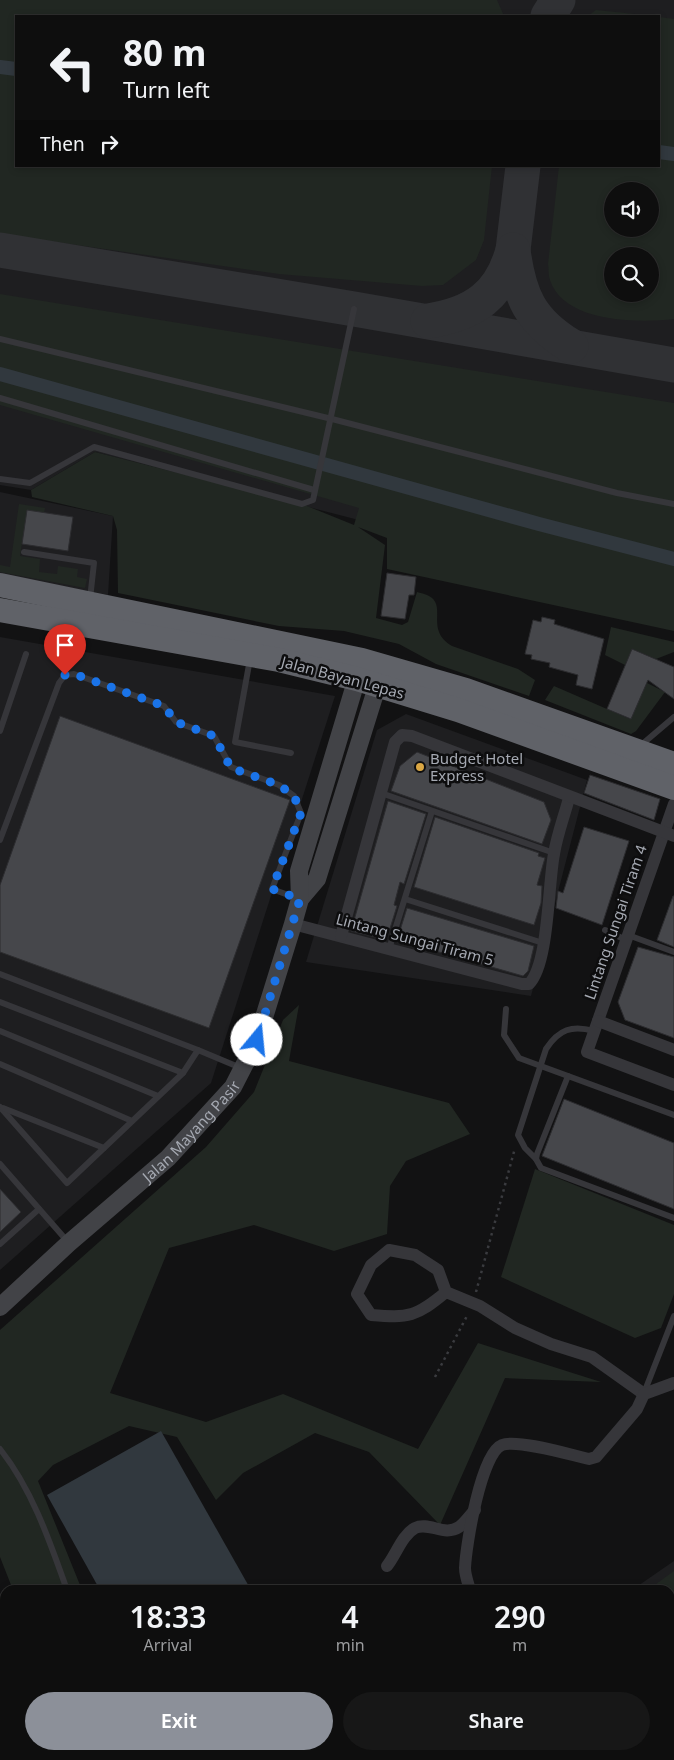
<!DOCTYPE html>
<style>
body{margin:0;font-family:"Noto Sans",sans-serif;background:#171717;color:#f1f3f6;height:100vh;display:flex;flex-direction:column;font-size:19px;white-space:nowrap}
*{box-sizing:border-box;margin:0}
p{font-size:16px;color:#9b9c9e}
.icon{flex:none;width:28px;height:28px;fill:none;stroke:currentColor;stroke-width:2;stroke-linecap:round;stroke-linejoin:round}
.map{position:relative;flex:1;overflow:hidden}
.drawer{position:absolute;left:0px;top:1585px;width:675px;height:175px;display:flex;flex-direction:column;background:#0e0e0e;border-radius:15px 15px 0 0;box-shadow:0 2px 8px #0003,0 0 0 1px #2e2e2e}
.drawer>*{flex:none}
.hud{position:absolute;left:15px;top:15px;width:645px;height:152px;border-radius:0px;box-shadow:0 2px 8px #0003,0 0 0 1px #2e2e2e;background:#0e0e0e;color:#f1f3f6;overflow:hidden}
.buttons{position:absolute;left:604px;top:182px;display:grid;gap:10px}
.buttons a{display:grid;place-items:center;width:55px;height:55px;border-radius:50%;background:#0e0e0e;box-shadow:0 2px 8px #0003,0 0 0 1px #2e2e2e;font-size:25px}
.pin{position:absolute;display:grid;place-items:center;width:42px;height:42px;color:#fff;margin:-51px -21px;border-radius:50% 50% 50% 0;rotate:-45deg;box-shadow:0 0 5px #0007}
.pin .icon{rotate:45deg}
.me{position:absolute;width:55px;margin:-28px;rotate:17deg;stroke-linejoin:round;filter:drop-shadow(0 0 4px #0008)}
.turn{display:flex;align-items:center;gap:18px;height:105px;padding:0 25px;font-size:22px}
.turn .icon{width:65px;height:65px;stroke-width:2.5}
.turn b{display:block;font-size:35px;line-height:42px}
.then{display:flex;align-items:center;height:48px;padding:0 25px;background:#0003;gap:10px;font-size:19px}
.eta{display:flex;justify-content:space-evenly;align-items:center;height:85px;text-align:center}
.eta b{font-size:30px;font-weight:600;line-height:35px}
.cta{display:flex;gap:10px;margin-top:auto;padding:10px 25px}
.cta a{flex:1;height:58px;border-radius:30px;background:#8c9099;color:#fff;font-size:20px;font-weight:600;line-height:58px;text-align:center}
.cta a+a{background:#171717;color:#f1f3f6}
.map>svg:first-child{display:block}
</style>
<div class="map">
<svg width="674" height="1760" viewBox="0 0 674 1760">
<rect width="100%" height="100%" fill="#121213"/>
<g fill="#1e1e20" fill-rule="evenodd">
<path d="M0,0h674v631l-292,-105 -287,-74 -64,38 -31,-5zM16,16h643v150h-643zM612,191h38v38h-38zM612,256h38v38h-38z"/>
<path d="M0,492l113,24 -5,79 -108,-21z"/>
<path d="M0,637l335,59 -124,387 -211,187z"/>
<path d="M406,714l181,66 -56,216 -225,-34 71,-232z"/>
<path d="M674,1561v142l-4,-1v-112h-38z"/>
</g>
<g fill="#212722" fill-rule="evenodd">
<path d="M0,0h497l7,16h-488v150h476l-8,74 -8,20 -33,25 -21,1 -143,-12 -279,-40z"/>
<path d="M596,10l58,6h-66z"/>
<path d="M659,17l15,2v300c-36,4 -110,4 -124,-39 -2,-5 -1,-11 -2,-16l11,-98h100zM612,191h38v38h-38zM612,256h38v38h-38z"/>
<path d="M0,294l674,109v228l-287,-62v-31l-29,-11 27,18 -9,73 26,7 6,-3 9,-30c4,1 12,3 15,6 13,11 -6,33 20,48l66,23 17,11 -6,16 -93,-32 -37,-20 -55,-13 -65,-5 -161,-33 -1,-63 -4,-14 -81,-19 -1,-7 64,-38 207,52 52,21 5,-17 -359,-103z"/>
<path d="M19,504l26,4 -1,5 -17,-2 -7,45 20,3 -1,13 18,2 1,-8 20,3 -1,8 10,2 -2,9 -85,-16v-7l10,2z"/>
<path d="M611,627l63,15v10l-18,7 -24,-10 -7,16 -20,-10z"/>
<path d="M647,683l18,9 -29,39 -5,3 -86,-34 9,-14 76,33z"/>
<path d="M299,1005l-10,56 160,42 21,31 -64,27 -16,25 -3,48 -53,17 -80,-26 -85,23 -59,145 96,29 77,-28 135,55 60,-106 123,39 -96,-4 -65,147 -71,-73 -54,-19 -72,40 -27,27 -39,-63 -48,-11 -76,39 -15,16 44,109h-69l-13,-33v-227l206,-183 48,-55 29,-72z"/>
<path d="M535,1169l139,56v69l-13,34 -26,10 -134,-61z"/>
<path d="M674,1571v104l-4,-1v-84h-22z"/>
<path d="M68,1755h103l-4,5h-98z"/>
</g>
<path fill="#31383e" d="M161,1431l90,159h-151l-53,-95z"/>
<g fill="none" stroke-linecap="round" stroke-linejoin="round">
<g stroke="#31383e" stroke-width="14">
<path d="M0,67l16,2"/>
<path d="M659,152l15,2"/>
<path d="M0,374l539,150 135,35"/>
</g>
<g stroke="#303134" stroke-width="35">
<path d="M548,16l10,-16"/>
<path d="M0,250l354,59 320,56"/>
<path d="M513,250l10,-84"/>
<path d="M428,321c46,-7 73,-26 85,-71 6,46 17,71 58,96"/>
</g>
</g>
<g fill="#46474b" stroke="#2c2c2f">
<path d="M27,510l46,7 -5,34 -46,-7z"/>
<path d="M387,573l29,4 -2,18h-5l-4,24 -24,-3z"/>
<path d="M542,617l13,3 -1,4 50,15 -12,50 -16,-4 2,-10 -29,-8 1,-4 -19,-4 1,-4 -7,-1 8,-34 8,2z"/>
<path d="M632,649l42,18v32l-26,-19 -17,39 -24,-10z"/>
<path d="M60,716l230,84 -81,228 -209,-76v-67z"/>
<path d="M417,752l127,50 7,18 -9,24 -151,-53 9,-25z"/>
<path d="M590,775l70,24 -6,21 -70,-27z"/>
<path d="M388,801l38,13 -22,70 -4,-2 -6,23 3,1 -10,32 -3,-1v2l-33,-8z"/>
<path d="M435,817l104,36 -1,3 7,2 -8,27 5,1 -1,17 -7,22 -120,-38z"/>
<path d="M584,827l45,14 -27,84 -46,-17 2,-17 5,2z"/>
<path d="M673,896h1v51l-17,-7z"/>
<path d="M407,908l127,38 -6,25 -5,5 -126,-36z"/>
<path d="M638,947l36,10v81l-49,-18 -7,-18z"/>
<path d="M564,1099l110,44v66l-132,-53z"/>
<path d="M0,1189l21,23 -21,20z"/>
</g>
<g fill="none" stroke-linecap="round" stroke-linejoin="round">
<g stroke="#3a3b3f" stroke-width="2.5" stroke-dasharray="2.5 4" stroke-linecap="butt">
<path d="M476,1292l39,-144"/>
<path d="M435,1377l33,-63"/>
</g>
<g stroke="#36363a" stroke-width="6">
<path d="M0,339l332,80 285,74 57,11"/>
<path d="M0,398l314,92"/>
<path d="M0,479l30,4 64,-36 208,57 11,-4 41,-191"/>
<path d="M24,552l70,11 -4,36"/>
<path d="M250,659l-15,83 56,11"/>
<path d="M0,731l26,-77"/>
<path d="M640,746l34,-29"/>
<path d="M381,793l173,60"/>
<path d="M0,840l59,-157 6,-8 9,-1 90,32 12,16 38,14 17,31 48,18 15,11 7,17 -29,76 27,10"/>
<path d="M405,899l138,44"/>
<path d="M605,930l21,10"/>
<path d="M628,935l46,17"/>
<path d="M389,949l43,-138"/>
<path d="M0,974l198,76"/>
<path d="M0,1002l183,71"/>
<path d="M506,1009l-2,26 15,23 155,57"/>
<path d="M0,1031l158,65"/>
<path d="M0,1064l132,57"/>
<path d="M568,1076l-31,78 -1,5 5,9 133,50"/>
<path d="M0,1107l67,76 116,-110 15,-23 43,18"/>
<path d="M3,1108l101,40"/>
<path d="M536,1159l-11,-11 -7,-13 28,-86c13,-20 26,-24 48,-18"/>
<path d="M0,1164l68,78"/>
<path d="M0,1244l39,-35"/>
<path d="M644,1393l30,-77"/>
<path d="M0,1449c32,40 50,93 67,141"/>
<path d="M670,1731l4,1"/>
<path d="M602,1760l1,-5"/>
</g>
<g stroke="#36363a" stroke-width="12">
<path d="M674,804l-87,248 87,33"/>
<path d="M293,924l229,60h7c20,-20 19,-100 25,-130 3,-19 10,-37 15,-56"/>
<path d="M341,936l54,-194 7,-7 10,1 262,100"/>
<path d="M598,1021l76,29"/>
<path d="M446,1292l-8,-22 -23,-15 -26,-5 -18,15 -14,29 14,21c38,3 45,2 75,-23l34,14 35,22 36,16 41,13 52,37"/>
<path d="M387,1566c9,-11 15,-31 28,-38 14,-7 29,9 44,-1 6,-4 11,-12 16,-17"/>
<path d="M470,1590c-2,-7 -5,-15 -5,-22 1,-23 16,-115 37,-123 16,-6 69,10 87,14l7,-2 41,-48 7,-15 30,-11"/>
<path d="M0,1641l5,8"/>
<path d="M45,1755l1,5"/>
<path d="M421,1755l1,5"/>
</g>
<g stroke="#424347" stroke-width="18">
<path d="M300,899l17,-20 64,-205"/>
<path id="s1" d="M0,1307l69,-64 99,-85 65,-71 24,-47 36,-116 7,-25 -1,-28 61,-203"/>
</g>
<g stroke="#606268" stroke-width="24">
<path d="M0,585l362,75 104,30 208,74"/>
<path d="M0,610l279,50 78,19 101,31 216,78"/>
</g>
</g>
<g fill="none" stroke-linecap="round" stroke-linejoin="round">
<path stroke="#1a73e8" stroke-width="9" stroke-dasharray="0 16.2" d="M65,675l9,-1 90,32 12,16 38,14 17,32 48,17 15,11 7,17 -29,76 28,10 -43,141"/>
</g>
<circle fill="#daa744" stroke="#0d0d0e" stroke-width="2" cx="420" cy="767" r="5"/>
<g text-anchor="middle" dominant-baseline="central" stroke-width="5" stroke-linejoin="round" paint-order="stroke">
<g font-size="15" fill="#a5a9b2" stroke="#0d0d0e">
<text transform="translate(343 677) rotate(15)">Jalan Bayan Lepas</text>
<text transform="translate(615 922) rotate(-71)">Lintang Sungai Tiram 4</text>
<text transform="translate(415 939) rotate(15)">Lintang Sungai Tiram 5</text>
<text stroke="none"><textPath href="#s1" startOffset="260">Jalan Mayang Pasir</textPath></text>
</g>
<g font-size="15" fill="#a5a9b2" stroke="#0d0d0e" text-anchor="start">
<text x="430" y="758">Budget Hotel<tspan x="430" dy="17">Express</tspan></text>
</g>
</g>
</svg>
<div class="buttons">
<a><svg class="icon" aria-label="sound" viewBox="0 0 24 24"><path d="M4 9h4l5-4v14l-5-4H4zM17 9q2 3 0 6"/></svg></a>
<a><svg class="icon" aria-label="search" viewBox="0 0 24 24"><circle cx="10" cy="10" r="6"/><path d="M15 15l6 6"/></svg></a>
</div>
<div class="pin" style="left:65px;top:675px;background:#d93025"><svg class="icon" aria-label="arrive" viewBox="0 0 24 24"><path d="M6 21V4h12l-3 4 3 4H6"/></svg></div>
<svg class="me" style="left:257px;top:1040px" viewBox="-20 -20 40 40"><circle r="19" fill="#fff"/><path d="M0-13L10 11 0 6-10 11z" fill="#1a73e8"/></svg>
<div class="hud">
<div class="turn"><svg class="icon" aria-label="left" viewBox="0 0 24 24"><path d="M17 20v-9H6M10 6l-5 5 5 5"/></svg><div><b>80 m</b>Turn left</div></div>
<div class="then">Then<svg class="icon" aria-label="right" viewBox="0 0 24 24"><path d="M7 20v-9h11M14 6l5 5-5 5"/></svg></div>
</div>
<section class="drawer">
<div class="eta">
<div><b>18:33</b><p>Arrival</p></div>
<div><b>4</b><p>min</p></div>
<div><b>290</b><p>m</p></div>
</div>
<div class="cta"><a>Exit</a><a>Share</a></div>
</section>
</div>
